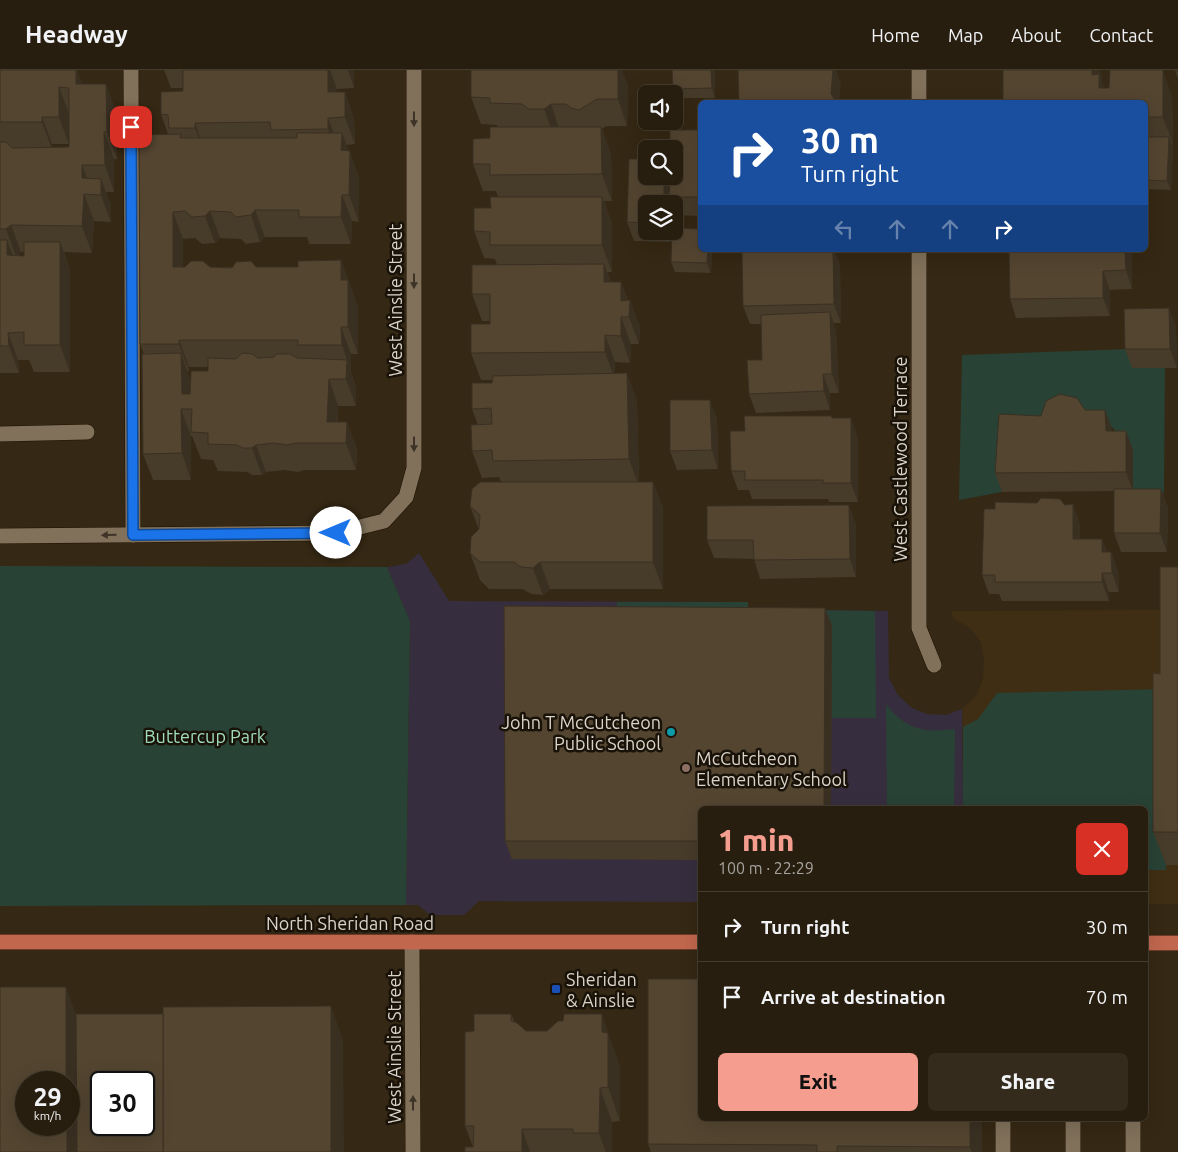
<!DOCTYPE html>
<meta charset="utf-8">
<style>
body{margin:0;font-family:Ubuntu,sans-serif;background:#342b1d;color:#f1f3f6;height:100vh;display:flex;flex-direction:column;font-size:19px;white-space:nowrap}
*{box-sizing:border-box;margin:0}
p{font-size:16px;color:#a5a29e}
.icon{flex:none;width:28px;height:28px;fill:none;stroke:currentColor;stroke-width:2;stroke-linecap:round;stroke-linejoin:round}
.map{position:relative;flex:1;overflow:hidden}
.sheet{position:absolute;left:698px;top:736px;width:450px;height:315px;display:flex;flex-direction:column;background:#281e0f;border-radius:8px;box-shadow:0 5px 20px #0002,0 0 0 1px #443c2f}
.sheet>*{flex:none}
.guide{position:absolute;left:698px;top:30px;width:450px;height:152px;border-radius:8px;box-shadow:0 5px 20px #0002,0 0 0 1px #443c2f;background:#1a4fa0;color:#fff;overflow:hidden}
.fabs{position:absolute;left:638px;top:15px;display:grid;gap:10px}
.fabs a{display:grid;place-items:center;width:45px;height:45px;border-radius:8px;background:#281e0f;box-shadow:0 5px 20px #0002,0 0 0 1px #443c2f;font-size:25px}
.speed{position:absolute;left:15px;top:1001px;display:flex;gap:10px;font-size:25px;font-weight:700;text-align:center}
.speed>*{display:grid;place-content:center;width:65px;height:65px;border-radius:50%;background:#281e0f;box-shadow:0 5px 20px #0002,0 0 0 1px #443c2f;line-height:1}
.speed small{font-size:12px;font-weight:400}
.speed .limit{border:2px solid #111;border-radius:8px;background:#fff;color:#111}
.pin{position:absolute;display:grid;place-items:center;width:42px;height:42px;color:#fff;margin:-21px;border-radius:10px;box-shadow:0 2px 8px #0006}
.me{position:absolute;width:55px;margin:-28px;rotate:270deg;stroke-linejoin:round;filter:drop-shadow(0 0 4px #0008)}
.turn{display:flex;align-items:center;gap:18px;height:105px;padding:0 20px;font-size:22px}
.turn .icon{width:65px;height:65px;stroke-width:2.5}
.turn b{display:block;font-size:35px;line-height:42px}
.lanes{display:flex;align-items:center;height:48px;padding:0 20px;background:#0003;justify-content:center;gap:25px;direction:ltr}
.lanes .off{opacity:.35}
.round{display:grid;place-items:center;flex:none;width:52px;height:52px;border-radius:8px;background:#342b1d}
.summary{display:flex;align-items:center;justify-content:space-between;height:85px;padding:0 20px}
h1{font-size:30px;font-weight:800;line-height:38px;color:#f59d8e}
.button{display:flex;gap:10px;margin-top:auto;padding:10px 20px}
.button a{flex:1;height:58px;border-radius:8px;background:#f59d8e;color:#111;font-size:20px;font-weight:800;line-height:58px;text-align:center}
.button a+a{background:#342b1d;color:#f1f3f6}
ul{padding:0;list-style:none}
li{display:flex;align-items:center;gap:15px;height:70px;padding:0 20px;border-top:1px solid #443c2f}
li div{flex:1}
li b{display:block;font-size:19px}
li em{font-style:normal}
header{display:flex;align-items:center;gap:30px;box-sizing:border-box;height:70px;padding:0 25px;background:#281e0f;border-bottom:1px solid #443c2f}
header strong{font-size:24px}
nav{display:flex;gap:28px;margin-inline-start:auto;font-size:18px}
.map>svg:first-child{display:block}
</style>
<header>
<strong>Headway</strong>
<nav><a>Home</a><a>Map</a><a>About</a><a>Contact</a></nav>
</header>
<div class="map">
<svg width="1178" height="1082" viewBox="0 0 1178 1082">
<rect width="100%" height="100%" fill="#352814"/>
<path fill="#3f2e13" d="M1178,522v312h-33v-95h-181l-2,-100 14,-13 7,-17 1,-20 -3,-17 -11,-14 -17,-10 -2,-7 209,-1z"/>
<path fill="#362e3e" d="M419,483l30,48 299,1v7l140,2 1,67 9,17 14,13 15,6 19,1 16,-6 1,100h-263v93l-221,-1 -15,14h-34l-12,-10h-12l4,-284 -23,-54 19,-3z"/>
<g fill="#284235">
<path d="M1131,279l1,19h33l-1,125 -31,-2v-41l-36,-39 -91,22 -4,59 -43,8 3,-145z"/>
<path d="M0,496l387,1 23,54 -4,284 -406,1z"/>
<path d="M617,532h131v7l127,2 1,107h-44v-91l-216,-1z"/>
<path d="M1165,619l1,181h-21v-61h-182v-82l15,-8 19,-26z"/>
<path d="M886,634c20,26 38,29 69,25l-1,80h-67z"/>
</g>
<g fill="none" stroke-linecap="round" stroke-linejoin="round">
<g stroke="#1c1000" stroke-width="16">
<g id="minor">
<path d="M131,0l2,465"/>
<path d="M919,32v-32"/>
<path d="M919,180v378l15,37"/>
<path d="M0,364l87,-2"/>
<path d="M0,466l336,-3 48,-12 22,-24 8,-29v-398"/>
<path d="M412,872l1,210"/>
<path d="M1073,1049v33"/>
<path d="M1003,1082v-33"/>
<path d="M1133,1082v-33"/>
</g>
</g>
<g stroke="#1c1000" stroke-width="16">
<g id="major">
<path d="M0,872h700"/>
<path d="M1145,873h33"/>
</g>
</g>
<use href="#minor" stroke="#81715b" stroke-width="15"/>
<use href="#major" stroke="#c1674e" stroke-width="15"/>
</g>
<g fill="#473b29" fill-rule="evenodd">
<path d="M0,0h77l5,14 34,27 1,48h-3v33h-8l5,14v16l-17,-1 -2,32 -28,-1 6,17v103h-36l-5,-12h-11l1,13h-19zM52,74h17v3h-17zM21,182h3v4h-7z"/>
<path d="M164,0h190v18l-17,1v3h8l9,27 1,25 -9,1 13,33v44l-7,-1 -1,23h-42l-2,-7h-42l-5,5 -14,2 -5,-5 -21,-1 -5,5 -13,1 -7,-6 -12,1v28h115l43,-7 17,47v47h-7v18l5,15v19h-18v16h9l10,27 -1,21h-52l-6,2 -14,-2 -18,2 -4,3h-10l-5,-3 -29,-1 -5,-11 -12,-1 -9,-23h-1v44h-38l-10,-26 1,-100 -4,-10 28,-210 -7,-20 22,-23v-3h-12zM189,297h19v4l-18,9 -3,-9h2z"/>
<path d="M715,0v28h-39l-3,-9z"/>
<path d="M1178,0v9l-3,-8z"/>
<path d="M1102,7v5l2,6 68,8 1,48h-1l1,3 -2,43 -26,-1v-87h-142z"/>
<path d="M628,15l-1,41h-21l-4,3 9,25 1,47h-8l8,23v48h-5l4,10h10l7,18h2l10,27 -1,17h-8l-1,19 -15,-1v11l22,27 2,82h14l10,26v81h-113l-7,6 -12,-1 -8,-5h-34l-9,-9 -10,-27 9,-23 -9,-24 31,-24 -2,-5 -17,1 -10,-27 6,-26 -6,-16 20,-26v-3h-11l-10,-27 19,-29v-3h-8l-10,-27 25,-29 -2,-6 -11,-1 -10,-27 17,-23 7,-11 -2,-6h-13l-10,-27 17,-26 8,-11 -1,-2 -16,-1 -10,-27z"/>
<path d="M700,60v86l-24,-1 -2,-7v-4h-2l-1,-3v3h-25v27h24v11l-36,-1 -7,-19 47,-46z"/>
<path d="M712,180l-1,23 -36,-1 -4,-10z"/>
<path d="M742,180h92l6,15 1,58h-8l3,8 3,62h-9v17l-74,3 -7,-19 13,-34 -1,-36h-11l-7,-18z"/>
<path d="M1009,180h123v39l-22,1v26l-94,2 -6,-19z"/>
<path d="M1169,238l7,19 1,41h-45l-7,-19z"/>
<path d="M1085,340h20l7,21 21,19v39h28l7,19 -1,44h-46l-7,-19v-42l-112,1 -7,-19 46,-57z"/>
<path d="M717,348l1,51 -41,1 -7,-19z"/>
<path d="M832,348l26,19v65h-29l-1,-3h-76l-3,-9h-11l-7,-19 14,-40z"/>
<path d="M1080,453v16h22l5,13h4l7,19 1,21h-10v9h-107l-3,-7h-10l-7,-19z"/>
<path d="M856,454v53l-96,2 -6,-20 -40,-1 -7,-18z"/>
<path d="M1178,497v298h-12l-13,-33 7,-158z"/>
<path d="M825,538l7,18 -1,183h-131v51l-188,-1 -7,-18z"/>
<path d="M511,944l3,7 12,10 88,17v2l6,17v54l-8,1v30h-147l8,-5 -8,-21 9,-95z"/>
<path d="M700,1049h282v33h-331l-3,-8z"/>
</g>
<g fill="#3a3022">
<path d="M76,0h1l9,25 -10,-11z"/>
<path d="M328,0h2l7,19v29l-9,-26z"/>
<path d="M348,0h6v18z"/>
<path d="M618,0h4l6,15 -1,41 -9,-27z"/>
<path d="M711,0h4v28l-3,-10z"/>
<path d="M833,0h3l5,14 -2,18h-5l-3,-8z"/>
<path d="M1092,0h7l3,7v5l7,20 -17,-27z"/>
<path d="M1163,0l9,26 1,48 -10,-27z"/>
<path d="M106,14l10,27 1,48 -10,-27z"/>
<path d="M59,17l10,27v30l-10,-27z"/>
<path d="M345,22l9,27 1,25 -10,-27z"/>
<path d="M551,34l9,27 -6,5 -10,-27z"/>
<path d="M42,47l10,27v5l-10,-27z"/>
<path d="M328,48l10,27 -1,11 -9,-27z"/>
<path d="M195,53l9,27 1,5 -10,-27z"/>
<path d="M601,57l10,27 1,47 -10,-27z"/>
<path d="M104,62l10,27v33l-9,-27z"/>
<path d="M342,63l8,21v-3l9,27v44l-10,-27 -8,-45z"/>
<path d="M1169,67l4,10 -2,43 -4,-9z"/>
<path d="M82,95l10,26 -10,-13z"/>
<path d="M664,106h7l-2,21 2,4v3h-7z"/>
<path d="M101,109l10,27v16l-10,-27z"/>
<path d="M84,124l10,27 -2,32 -10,-27z"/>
<path d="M342,125l10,26 -1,23 -10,-27z"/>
<path d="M602,127l10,27v48l-10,-27z"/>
<path d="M255,140l10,27 -5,5 -9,-27z"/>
<path d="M210,141l10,27 -5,5 -10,-27z"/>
<path d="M173,142l10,27v55l-10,-27z"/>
<path d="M11,155l10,27 -5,4 -10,-27z"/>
<path d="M666,161h4v11z"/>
<path d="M7,170l10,27 -10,-12z"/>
<path d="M60,172l10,27v103l-10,-27z"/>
<path d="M708,180h4l-1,23 -4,-10z"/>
<path d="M833,180h1l6,15 1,58 -7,-19z"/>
<path d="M1125,180h7v39l-6,-19z"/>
<path d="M341,190l17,47v47l-10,-27 -7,-47z"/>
<path d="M604,194l10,27 -10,-9z"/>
<path d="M1103,201l7,19v26l-7,-18z"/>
<path d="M621,212l9,25v-7l10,27 -1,17 -10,-27 -8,-16z"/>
<path d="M1169,238l7,19 1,41 -7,-19z"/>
<path d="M830,242l6,19 3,62 -7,-19z"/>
<path d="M621,247l10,27 -1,19 -9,-27z"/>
<path d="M341,257l10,27v18l-9,-27z"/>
<path d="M8,263l10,27 1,13 -10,-27z"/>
<path d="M605,265l10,27v17l-10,-27z"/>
<path d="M179,270l10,27v4l-10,-27z"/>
<path d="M181,283l9,27 1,29 -9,-15z"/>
<path d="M347,290l9,27v19l-10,-27z"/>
<path d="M627,303l10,27 2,86 -10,-27z"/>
<path d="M823,304l7,19v17l-6,-19z"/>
<path d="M329,309l9,27 -1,37 -10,-21z"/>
<path d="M710,330l7,18 1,51 -6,-19z"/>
<path d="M181,339l10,27v44l-9,-27z"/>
<path d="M1105,340l7,19 1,21 -7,-19z"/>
<path d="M851,348l7,19v65l-7,-19z"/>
<path d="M347,352l10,27 -1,21 -10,-27z"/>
<path d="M1126,361l7,19v41l-7,-19z"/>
<path d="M256,375l10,27 -4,3 -10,-27z"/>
<path d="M653,412l10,26v81l-10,-27z"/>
<path d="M1161,419l7,19 -1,44 -7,-19z"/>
<path d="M1073,434l7,19v35l-7,-19z"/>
<path d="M849,435l7,19v53l-6,-18z"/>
<path d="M1102,469l7,18 -7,-5z"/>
<path d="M1111,482l7,19 1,21 -7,-19z"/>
<path d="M540,492l10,27 -7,6 -10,-27z"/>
<path d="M1102,503l7,19v9l-7,-19z"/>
<path d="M825,538l7,18 -1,183h-7z"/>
<path d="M66,917l20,54v111h-19v-27h2v-43h-3z"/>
<path d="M331,936l12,34 1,112h-13z"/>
<path d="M602,944l18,53v54l-12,-34 -6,-55z"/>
<path d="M600,1018l12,34v30h-6l-7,-19z"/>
<path d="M970,1049h12v33h-10l-2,-5z"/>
<path d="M522,1059l8,23h-8z"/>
</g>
<g fill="#534530" stroke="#3a3022" fill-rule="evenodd">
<path d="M0,0h76v14h30l1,48h-3l1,33h-23v13l19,1v16l-17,-1 -2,32 -71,-1 -5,4h-6v-87h6l6,6 57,-1v-59l-10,-1v30h-17v5h-42z"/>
<path d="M183,0h145v22h17v25l-17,1v11l-57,1 -1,-8 -75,1v5h-26l-1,-13 -7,-1v-22l22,-1z"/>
<path d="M471,0h147v29h-21l-18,11 -8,-2 -5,-4h-15l-7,5h-15l-7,-5 -32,-1v-5l-19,-1z"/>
<path d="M672,0h39l1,18 -39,1z"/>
<path d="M738,0h95l-2,24 5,7v1h-97z"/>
<path d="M1003,0h89v5l7,-1v14h10l1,-18h53v47h-18v-15h-142z"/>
<path d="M490,57h111l1,47 -112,1v-11h-17v-25l17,-1z"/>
<path d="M670,60h30v67h-31l1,-21h4v-27h-4z"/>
<path d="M297,63h45l-1,17 9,1 -1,44h-7l-1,22h-42v-7h-44l-4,5 -15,2 -5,-5 -21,-1 -5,5 -13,1 -7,-6 -12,1v55h12l6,-6h12l7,6 22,1 4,-6 15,-1 5,6h42v-6l43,-1v20h7v47h-7l1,18h-44v-5h-119v4h-39l-1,-209 42,-1 -1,4h117z"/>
<path d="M1145,67h24l-2,44 -22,-1z"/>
<path d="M629,89h17v17h18v28h-18v19l-19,-1z"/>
<path d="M490,127h112v48h-112v-13l-16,-1v-23h17z"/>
<path d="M674,158l26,1v21h8l-1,13 -36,-1 1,-31h2z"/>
<path d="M0,170h7v15l17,1v-14h36v103h-36v-13l-16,1 1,13h-9z"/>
<path d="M742,180h91l1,54 -91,2z"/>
<path d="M1009,180h116l1,20 -23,1v27l-93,1z"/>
<path d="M604,194v18h17v19l9,-1 -1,17h-8v19l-16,-1v17l-134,1v-29h19v-30h-18v-29z"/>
<path d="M1169,238l1,41h-45l-1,-40z"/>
<path d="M830,242l2,62h-9l1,17 -75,3 -2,-34h15l-1,-45z"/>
<path d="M181,283l1,41h8l1,-23h17v-13l28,1 6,-6 10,1 6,4 16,-1 3,-3h13l7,4 50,2 -1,19h-17l-2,43h20l-1,21h-51l-7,2 -14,-2 -18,2 -4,3h-9l-6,-3 -29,-1v-11l-17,-1 1,-23h-11l1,44 -39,1 -1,-100z"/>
<path d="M627,303l2,86 -136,2 -1,-11 -20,1 -1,-26 21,-1 -1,-16 -19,1v-26h20l1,-7z"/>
<path d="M1060,324l17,4 8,12h20l1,21h20v41l-131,1 4,-59 42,2 5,-15z"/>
<path d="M670,330h40l2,50 -42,1z"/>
<path d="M744,346h87l1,2h19v65h-28v-3h-78v-9h-14l-1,-40h15z"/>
<path d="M480,412h173v80h-113l-7,6 -12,-1 -7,-5h-34l-10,-9 1,-16 8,-8 1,-14 -10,-9 2,-17z"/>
<path d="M1114,419h47l-1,44h-46z"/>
<path d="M1041,428l19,1 5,6 8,-1v35h29v13h9l1,21h-10v9h-107v-7h-13l2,-66h11v-7l42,1z"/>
<path d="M849,435l1,54 -96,1 -1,-20h-46v-34z"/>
<path d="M1160,497h18v265h-25v-159l7,1z"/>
<path d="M504,536l321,2 -1,201h-124v32h-195z"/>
<path d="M648,909h52v140h270v28l-133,-1v6h-20v-7l-169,-1z"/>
<path d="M0,917h66v95h-40v43h41v27h-67z"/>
<path d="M331,936v146h-168v-145z"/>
<path d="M76,944h87v138h-86zM101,1012h43v43h-43z"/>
<path d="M474,944h37v7l6,2 9,8h21l11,-10h5l1,-7h38v18l6,1v54l-8,1 -1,45h-26v-4h-51v23h-57v-5h8l1,-21h-9v-94l9,-1z"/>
</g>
<defs><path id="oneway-solid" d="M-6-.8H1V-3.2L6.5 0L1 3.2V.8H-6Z" transform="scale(1.25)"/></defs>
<g fill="#3d3326">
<use href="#oneway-solid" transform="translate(414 49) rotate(90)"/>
<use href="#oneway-solid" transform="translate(414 211) rotate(90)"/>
<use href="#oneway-solid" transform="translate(414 374) rotate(90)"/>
<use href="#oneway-solid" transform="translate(109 465) rotate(179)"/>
<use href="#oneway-solid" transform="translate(413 1033) rotate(-90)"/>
</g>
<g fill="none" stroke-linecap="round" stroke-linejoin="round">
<g stroke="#114b97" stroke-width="12">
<path id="route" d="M131,57l2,408 203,-2"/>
</g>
<use href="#route" stroke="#1a73e8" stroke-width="9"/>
</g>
<circle fill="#0f9aa8" stroke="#181209" stroke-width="2" cx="671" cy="662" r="5"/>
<circle fill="#8d6e63" stroke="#181209" stroke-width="2" cx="686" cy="698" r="5"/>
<rect fill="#1a4fb4" stroke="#181209" stroke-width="2" x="551" y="914" width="10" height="10" rx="2.5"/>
<g text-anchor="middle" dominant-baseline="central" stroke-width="5" stroke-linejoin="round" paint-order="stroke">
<g font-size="18" fill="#dbd3c7" stroke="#181209">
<text transform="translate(395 230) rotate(-90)">West Ainslie Street</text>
<text transform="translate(900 389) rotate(-90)">West Castlewood Terrace</text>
<text x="350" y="853">North Sheridan Road</text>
<text transform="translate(394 977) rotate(-90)">West Ainslie Street</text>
</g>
<g font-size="18" fill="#dbd3c7" stroke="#181209" text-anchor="start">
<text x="661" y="652" text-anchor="end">John T McCutcheon<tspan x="661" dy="21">Public School</tspan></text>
<text x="696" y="688">McCutcheon<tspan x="696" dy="21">Elementary School</tspan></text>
<text x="566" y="909">Sheridan<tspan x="566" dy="21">&amp; Ainslie</tspan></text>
</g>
<g font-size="18" fill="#a1ddbd" stroke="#181209">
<text x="205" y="666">Buttercup Park</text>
</g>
</g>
</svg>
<div class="fabs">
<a><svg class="icon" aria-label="sound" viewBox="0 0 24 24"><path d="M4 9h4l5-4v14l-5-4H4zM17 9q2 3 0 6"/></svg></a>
<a><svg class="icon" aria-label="search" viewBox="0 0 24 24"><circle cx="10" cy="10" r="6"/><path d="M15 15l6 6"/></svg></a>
<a><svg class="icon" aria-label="layers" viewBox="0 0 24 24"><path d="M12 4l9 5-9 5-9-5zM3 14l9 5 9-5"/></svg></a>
</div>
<div class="speed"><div>29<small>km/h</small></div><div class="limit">30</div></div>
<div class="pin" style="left:131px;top:57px;background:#d93025"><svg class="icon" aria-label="arrive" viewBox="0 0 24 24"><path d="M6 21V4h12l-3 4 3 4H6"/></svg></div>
<svg class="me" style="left:336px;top:463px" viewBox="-20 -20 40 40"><circle r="19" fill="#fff"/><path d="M0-13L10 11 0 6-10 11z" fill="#1a73e8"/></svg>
<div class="guide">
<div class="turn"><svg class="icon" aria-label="right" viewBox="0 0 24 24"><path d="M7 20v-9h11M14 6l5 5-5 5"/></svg><div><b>30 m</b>Turn right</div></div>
<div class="lanes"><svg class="icon off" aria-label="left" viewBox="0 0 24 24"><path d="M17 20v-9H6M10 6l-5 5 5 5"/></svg><svg class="icon off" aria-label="ahead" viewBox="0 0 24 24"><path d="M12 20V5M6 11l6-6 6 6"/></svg><svg class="icon off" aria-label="ahead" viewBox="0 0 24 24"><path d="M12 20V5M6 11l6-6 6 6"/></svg><svg class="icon" aria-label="right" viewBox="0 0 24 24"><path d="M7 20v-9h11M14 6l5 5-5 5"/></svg></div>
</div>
<section class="sheet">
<div class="summary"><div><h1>1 min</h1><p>100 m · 22:29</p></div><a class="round" style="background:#d93025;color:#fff"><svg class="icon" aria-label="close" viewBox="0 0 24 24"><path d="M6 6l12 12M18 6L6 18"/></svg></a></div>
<ul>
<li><svg class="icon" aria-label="right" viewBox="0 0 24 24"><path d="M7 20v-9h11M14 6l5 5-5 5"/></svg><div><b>Turn right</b></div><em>30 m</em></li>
<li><svg class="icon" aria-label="arrive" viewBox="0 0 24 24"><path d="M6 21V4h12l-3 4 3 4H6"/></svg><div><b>Arrive at destination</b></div><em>70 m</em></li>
</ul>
<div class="button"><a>Exit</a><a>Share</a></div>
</section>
</div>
